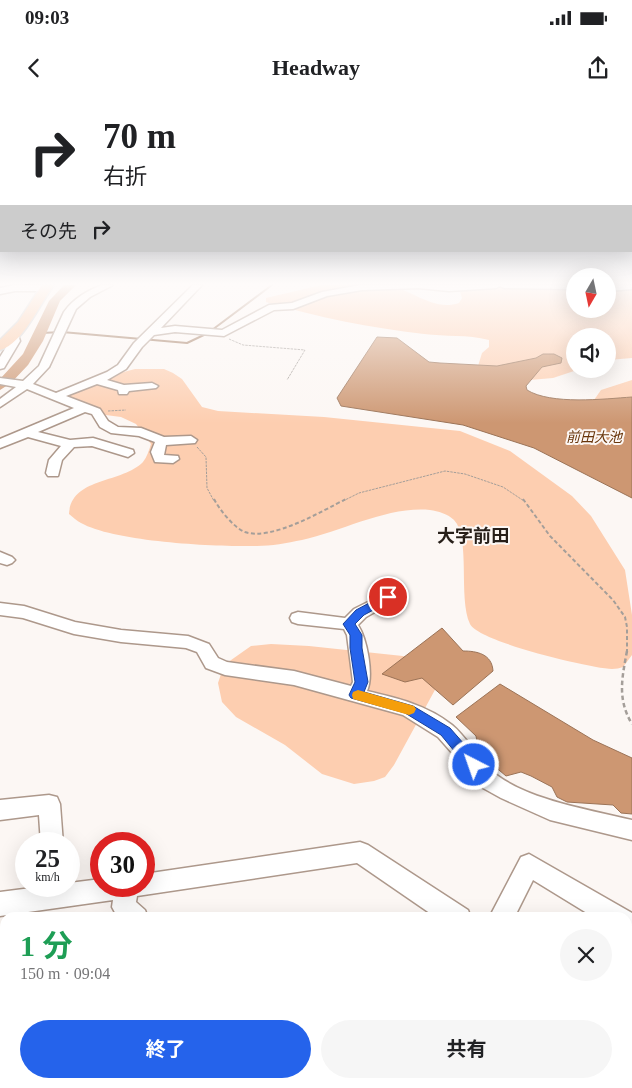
<!DOCTYPE html>
<html lang="ja">
<meta charset="utf-8">
<style>
body{margin:0;font-family:"Times New Roman","Noto Sans JP",serif;background:#f6f6f6;color:#202124;height:100vh;display:flex;flex-direction:column;font-size:19px;white-space:nowrap}
*{box-sizing:border-box;margin:0}
p{font-size:16px;color:#757577}
.icon{flex:none;width:28px;height:28px;fill:none;stroke:currentColor;stroke-width:2;stroke-linecap:round;stroke-linejoin:round}
.map{position:relative;flex:1;overflow:hidden}
.panel{position:absolute;left:0px;top:812px;width:632px;height:176px;display:flex;flex-direction:column;background:#fff;border-radius:15px 15px 0 0;box-shadow:0 5px 20px #0002}
.panel>*{flex:none}
.hud{position:absolute;left:0px;top:0px;width:632px;height:152px;box-shadow:0 5px 20px #0002;background:#fff;color:#202124;overflow:hidden}
.needle{width:32px;rotate:189deg}
.tools{position:absolute;left:566px;top:168px;display:grid;gap:10px}
.tools a{display:grid;place-items:center;width:50px;height:50px;border-radius:50%;background:#fff;box-shadow:0 5px 20px #0002;font-size:25px}
.speed{position:absolute;left:15px;top:732px;display:flex;gap:10px;font-size:25px;font-weight:700;text-align:center}
.speed>*{display:grid;place-content:center;width:65px;height:65px;border-radius:50%;background:#fff;box-shadow:0 5px 20px #0002;line-height:1}
.speed small{font-size:12px;font-weight:400}
.speed .limit{border:8px solid #d22;background:#fff;color:#111}
.pin{position:absolute;display:grid;place-items:center;width:42px;height:42px;color:#fff;margin:-21px;border:2px solid #fff;border-radius:50%;box-shadow:0 1px 5px #0007}
.me{position:absolute;width:55px;margin:-28px;rotate:319deg;stroke-linejoin:round;filter:drop-shadow(0 0 4px #0008)}
.turn{display:flex;align-items:center;gap:18px;height:105px;padding:0 20px;font-size:22px}
.turn .icon{width:65px;height:65px;stroke-width:2.5}
.turn b{display:block;font-size:35px;line-height:42px}
.then{display:flex;align-items:center;height:48px;padding:0 20px;background:#0003;gap:10px;font-size:19px}
.round{display:grid;place-items:center;flex:none;width:52px;height:52px;border-radius:26px;background:#f6f6f6}
.headline{display:flex;align-items:center;justify-content:space-between;height:85px;padding:0 20px}
h1{font-size:30px;font-weight:700;line-height:38px;color:#1e9e55}
.action{display:flex;gap:10px;margin-top:auto;padding:10px 20px}
.action a{flex:1;height:58px;border-radius:30px;background:#2563eb;color:#fff;font-size:20px;font-weight:700;line-height:58px;text-align:center}
.action a+a{background:#f6f6f6;color:#202124}
.status{display:flex;justify-content:space-between;align-items:center;height:35px;padding:0 25px;background:#fff;direction:ltr}
.status svg{height:14px;fill:currentColor}
header{display:flex;justify-content:space-between;align-items:center;height:65px;padding:0 20px;background:#fff;font-size:22px;font-weight:700}
.map>svg:first-child{display:block}
</style>
<div class="status"><b>09:03</b><svg viewBox="0 0 49 12"><path d="M0 12V9h3v3zM5 12V6h3v6zM10 12V3h3v9zM15 12V0h3v12zM26 1h20v11H26zM47 4h2v5h-2z"/></svg></div>
<header><svg class="icon" aria-label="back" viewBox="0 0 24 24"><path d="M15 5l-7 7 7 7"/></svg>Headway<svg class="icon" aria-label="share" viewBox="0 0 24 24"><path d="M12 15V3M7 8l5-5 5 5M5 13v7h14v-7"/></svg></header>
<div class="map">
<svg width="632" height="988" viewBox="0 0 632 988">
<rect width="100%" height="100%" fill="#fcf7f4"/>
<g fill="#fdceb0">
<path d="M321,185c21,0 44,-3 65,0 25,3 46,27 73,18l3,-5 -4,-13h117v24h33v-24h24v73l-24,2v-24h-33v33h5l-27,9 -35,3 -40,-15 4,-13 7,-6v-7c-22,-6 -43,-3 -65,-6 -53,-6 -107,-17 -158,-32v-4z"/>
<path d="M135,269h29l9,4 9,6 20,28 16,4 106,6 136,14 50,20 62,45 19,20 34,54 7,45v40l-9,12c-3,1 -7,2 -11,2 -22,-1 -133,-27 -142,-45 -12,-26 1,-86 -16,-104 -6,-6 -16,-9 -24,-10 -42,-4 -87,21 -128,30 -15,3 -31,6 -45,6 -41,1 -142,-4 -176,-23 -4,-2 -8,-6 -12,-9 2,-37 52,-30 74,-52 4,-5 6,-12 8,-18l-15,-20 -15,-7 -23,-3 -32,-17 1,-6 12,-7z"/>
<path d="M632,280v52l-30,-20 -8,-12 7,-10z"/>
<path d="M271,544l38,2 103,11 30,20 -48,88 -9,12 -11,4 -20,3 -32,-10 -37,-29 -49,-28 -14,-15 -4,-19 6,-18 27,-19z"/>
</g>
<g fill="#cd9772" stroke="#9b7357">
<path d="M377,237l20,1 32,24 11,1 57,3 39,-8 7,-4h11l8,4 -1,5 -19,4 -16,19 1,4c24,15 77,9 105,7v101l-98,-50 -71,-23 -122,-19 -4,-8z"/>
<path d="M442,528l21,23c14,0 29,3 30,20l-40,34 -31,-27 -17,4 -23,-8z"/>
<path d="M500,584l93,56 39,18v56l-11,-1 -8,-8 -46,-3 -10,-5 -5,-10 -21,-11 -10,-4 -15,4 -27,-23 -3,-17 -20,-19z"/>
</g>
<g fill="none" stroke-linecap="round" stroke-linejoin="round">
<path stroke="#9b7357" stroke-width="2" d="M41,233l21,-1 125,11 21,-10 64,-48"/>
<path fill="#cd9772" fill-rule="evenodd" d="M64,185h12l-16,16 -17,40 -15,24 -17,18 -11,7v-11l23,-25 26,-53z"/>
<g stroke="#ad988b" stroke-width="3">
<g id="minor">
<path d="M15,185h31l4,3 -4,3h-31l-15,3v-6z"/>
<path d="M102,185h11l-23,12 -14,12 -27,58 -16,17 23,9 51,-21 11,-7 16,-22 59,-58h9l-41,43 14,-2 47,4 47,-25 23,-2 30,-11 38,-7h215v4l-71,-1 -4,-2 -4,2 -47,3 -31,-3 -56,2 -35,6 -34,13 -19,1 -50,26 -49,-4 -21,3 -12,12 -16,22 -19,11 17,5 28,-2 6,3 -2,2 -27,3 -2,3h-8l-1,-4 -21,-6 -31,12 34,13 8,12 10,6 23,1 23,9 27,-1 6,4 -2,3 -29,2 -2,10 14,1 1,3 -6,4 -18,-1 -4,-10 4,-10 -16,-6 -28,-3 -11,-6 -8,-13 -7,-2 -47,20 32,8 23,-2 40,12 1,3 -6,4 -36,-11 -18,1 -12,13 -4,16h-10l-2,-3 3,-13 12,-14 -33,-9 -28,11v-9l74,-31 -47,-19 -27,18v-8l16,-12 -16,-3v-6l23,3 16,-15 25,-54c10,-14 23,-21 38,-27z"/>
<path d="M608,185h24v4l-24,2z"/>
<path d="M14,234l4,1 2,6 -16,27 -4,1v-12l10,-16 -1,-4z"/>
<path d="M0,452l12,5 3,3 -3,3 -5,2 -7,-2z"/>
<path d="M388,492l6,1 2,4 -2,4 -28,16 -8,8c9,14 16,50 9,66 30,7 60,14 85,34 17,14 28,38 46,51 35,25 93,34 134,44v20l-82,-20 -49,-22 -18,-10 -45,-51 -35,-22 -109,-30 -69,-10 -19,-7 -9,-16 -11,-4 -65,-6 -47,-8 -51,-16 -23,-3v-12l24,3 51,16 46,8 67,6 21,8 9,14 9,4 67,9 57,15 2,-4 -6,-47 -3,-6 -46,-5 -6,-2 -2,-4 2,-4 6,-2 47,6 9,-9z"/>
<path d="M49,695l8,2 3,7 3,40h-22l-2,-29 -39,5v-20z"/>
<path d="M360,742l8,3 100,65 3,8h-34l-80,-55 -220,33 -1,6 9,8 3,8h-30l-6,-11 1,-7 -113,16v-24l47,-6h22v-3l32,-4v7h43v-12z"/>
<path d="M529,754l103,59v25l-4,-2v-18h-33l-62,-38 -19,38h-25l32,-61z"/>
<path d="M628,916l4,1v27l-4,-1z"/>
<path d="M5,921v29l-5,3v-30z"/>
<path d="M93,984h30l-2,4h-30z"/>
<path d="M245,984h29l-2,4h-29z"/>
<path d="M395,984h28l-2,4h-28z"/>
<path d="M516,984h32l2,4h-32z"/>
<path d="M554,984h28l-2,4h-28z"/>
</g>
</g>
<g stroke="#d4d2d1" stroke-width="3">
<path id="major" d="M42,185h12c-14,18 -31,59 -54,65v-10l18,-18z"/>
</g>
<g stroke="#a49e99" stroke-width="1" stroke-dasharray="2.5 1" stroke-linecap="butt">
<path d="M229,239l14,6 62,5 -18,30"/>
<path d="M108,311l18,-1"/>
<path d="M197,347l9,10 1,31 7,13"/>
<path d="M343,401l16,-8 86,-22 20,3 38,13 21,14"/>
</g>
<g stroke="#a49e99" stroke-width="2" stroke-dasharray="4 2.5" stroke-linecap="butt">
<path d="M214,399c5,10 20,29 31,33 27,9 77,-21 101,-33"/>
<path d="M523,399l27,37 63,64 12,17 2,10v26"/>
</g>
<path stroke="#a49e99" stroke-width="2.5" stroke-dasharray="4.5 3" stroke-linecap="butt" d="M627,551c-5,27 -10,48 5,73"/>
<use href="#minor" fill="#fff" fill-rule="evenodd"/>
<use href="#major" fill="#fac7a3" fill-rule="evenodd"/>
</g>
<linearGradient id="sky" x2="0" y2="1"><stop stop-color="#9da8b9"/><stop offset="0.57" stop-color="#fefbfa"/><stop offset="1" stop-color="#fefbfa" stop-opacity="0"/></linearGradient>
<rect width="632" height="323" fill="url(#sky)"/>
<path fill="#2563eb" stroke="#184099" d="M388,493l4,1 2,3 -2,3 -28,15 -9,9 7,11v13l6,34 -4,10 49,14 37,22 29,33 2,4 -2,4 -5,2 -5,-2 -28,-34 -36,-22 -54,-15 -2,-3 6,-13 -5,-34v-13l-7,-11 13,-14z"/>
<path fill="#f59e0b" d="M358,590l56,16 2,3 -2,4 -5,2 -56,-16 -1,-4 1,-3z"/>
<g text-anchor="middle" dominant-baseline="central" stroke-width="4" stroke-linejoin="round" paint-order="stroke">
<g font-size="14" font-style="italic" fill="#68350a" stroke="#fcf7f4">
<text x="594" y="337">前田大池</text>
</g>
<g font-size="18" font-weight="bold" fill="#271f19" stroke="#fcf7f4">
<text x="473" y="436">大字前田</text>
</g>
</g>
</svg>
<div class="tools">
<a><svg class="needle" viewBox="-14 -14 28 28"><path d="M0-13l5 13h-10z" fill="#e53935"/><path d="M0 13l5-13h-10z" fill="#757577"/></svg></a>
<a><svg class="icon" aria-label="sound" viewBox="0 0 24 24"><path d="M4 9h4l5-4v14l-5-4H4zM17 9q2 3 0 6"/></svg></a>
</div>
<div class="speed"><div>25<small>km/h</small></div><div class="limit">30</div></div>
<div class="pin" style="left:388px;top:497px;background:#d93025"><svg class="icon" aria-label="arrive" viewBox="0 0 24 24"><path d="M6 21V4h12l-3 4 3 4H6"/></svg></div>
<svg class="me" style="left:474px;top:665px" viewBox="-20 -20 40 40"><circle r="17" fill="#2563eb" stroke="#fff" stroke-width="3"/><path d="M0-11L8 9 0 5-8 9z" fill="#fff"/></svg>
<div class="hud">
<div class="turn"><svg class="icon" aria-label="right" viewBox="0 0 24 24"><path d="M7 20v-9h11M14 6l5 5-5 5"/></svg><div><b>70 m</b>右折</div></div>
<div class="then">その先<svg class="icon" aria-label="right" viewBox="0 0 24 24"><path d="M7 20v-9h11M14 6l5 5-5 5"/></svg></div>
</div>
<section class="panel">
<div class="headline"><div><h1>1 分</h1><p>150 m · 09:04</p></div><a class="round"><svg class="icon" aria-label="close" viewBox="0 0 24 24"><path d="M6 6l12 12M18 6L6 18"/></svg></a></div>
<div class="action"><a>終了</a><a>共有</a></div>
</section>
</div>
